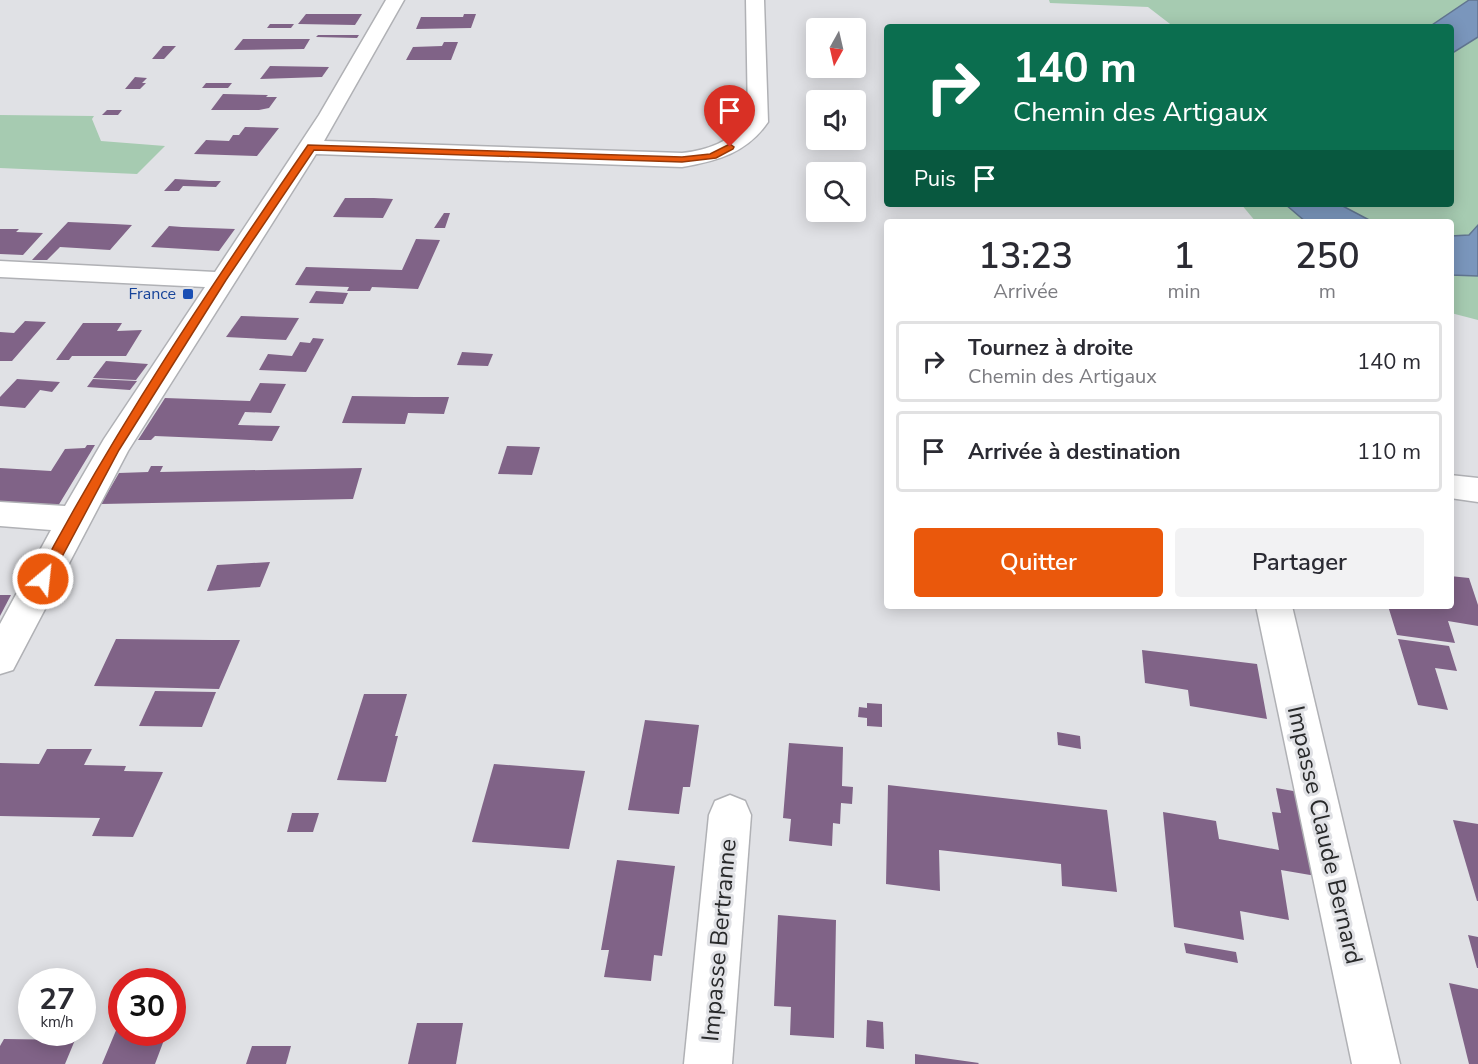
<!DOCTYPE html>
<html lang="fr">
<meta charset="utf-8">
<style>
body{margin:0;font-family:"Nunito Sans",sans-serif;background:#f2f2f3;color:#2b2b33;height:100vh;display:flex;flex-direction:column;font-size:22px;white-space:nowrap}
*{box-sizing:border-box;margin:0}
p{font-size:20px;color:#7c7c81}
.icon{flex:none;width:33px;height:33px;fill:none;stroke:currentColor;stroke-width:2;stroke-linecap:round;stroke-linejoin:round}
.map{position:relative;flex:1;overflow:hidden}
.details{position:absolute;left:884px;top:219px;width:570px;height:390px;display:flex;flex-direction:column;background:#fff;border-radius:6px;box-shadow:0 3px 15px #0003}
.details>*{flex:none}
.hud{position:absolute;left:884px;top:24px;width:570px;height:183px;border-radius:6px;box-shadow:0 3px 15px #0003;background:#0b6e4f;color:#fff;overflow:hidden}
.needle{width:39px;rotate:188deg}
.buttons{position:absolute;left:806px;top:18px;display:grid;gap:12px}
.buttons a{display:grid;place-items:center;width:60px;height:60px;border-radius:6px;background:#fff;box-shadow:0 3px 15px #0003;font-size:30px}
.speed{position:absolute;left:18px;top:968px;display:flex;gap:12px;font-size:30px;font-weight:700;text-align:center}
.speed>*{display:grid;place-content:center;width:78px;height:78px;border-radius:50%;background:#fff;box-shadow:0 3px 15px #0003;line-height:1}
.speed small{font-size:15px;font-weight:400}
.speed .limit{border:9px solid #d22;background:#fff;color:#111}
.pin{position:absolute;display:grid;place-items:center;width:51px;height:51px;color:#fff;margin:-62px -26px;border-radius:50% 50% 50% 0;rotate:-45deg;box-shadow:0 0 6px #0007}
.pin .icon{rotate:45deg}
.me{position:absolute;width:66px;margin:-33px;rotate:28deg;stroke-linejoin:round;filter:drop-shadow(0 0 4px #0008)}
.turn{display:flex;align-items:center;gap:21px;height:126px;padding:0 30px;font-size:27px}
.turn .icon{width:78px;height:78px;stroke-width:2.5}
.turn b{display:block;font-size:42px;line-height:51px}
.then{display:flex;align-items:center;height:57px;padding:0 30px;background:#0003;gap:12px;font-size:22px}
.eta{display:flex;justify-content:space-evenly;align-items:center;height:102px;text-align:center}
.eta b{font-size:36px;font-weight:600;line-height:42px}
.button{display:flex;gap:12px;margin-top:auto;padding:12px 30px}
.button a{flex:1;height:69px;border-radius:6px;background:#ea580c;color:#fff;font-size:24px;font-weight:600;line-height:69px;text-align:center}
.button a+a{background:#f2f2f3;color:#2b2b33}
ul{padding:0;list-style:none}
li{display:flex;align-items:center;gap:18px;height:81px;margin:0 12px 9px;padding:0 18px;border:3px solid #e1e1e2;border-radius:6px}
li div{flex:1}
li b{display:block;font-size:22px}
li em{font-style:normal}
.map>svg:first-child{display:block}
</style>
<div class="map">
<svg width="1478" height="1064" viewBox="0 0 1478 1064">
<rect width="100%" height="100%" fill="#e0e1e5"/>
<g fill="#a6cbb1">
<path d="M1049,0h420l-40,27h-255l-26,-20 -98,-4z"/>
<path d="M1478,37v188l-9,10 -18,1 -1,-14h-77l-34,-18h111l1,-150z"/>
<path d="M0,115l94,1 -2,3 9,22 64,5 -28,28 -137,-6z"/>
<path d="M1241,204h44l21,18h-50z"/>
<path d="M1450,275l28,1v44l-27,-7z"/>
</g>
<g fill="#7a96bc" stroke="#617590" stroke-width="1.5">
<path d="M1469,0h9v37l-27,17 -1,-27h-21z"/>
<path d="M1285,204h54l34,18h-67z"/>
<path d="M1478,225v51l-27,-1v-39l18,-1z"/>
</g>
<g fill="#806387">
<path d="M306,14h56l-7,11 -57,-1z"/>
<path d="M464,14h12l-5,14 -55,1 5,-12h42z"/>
<path d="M270,24h24l-3,4h-24z"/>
<path d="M318,35h41l-2,3 -41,-1z"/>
<path d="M243,39h67l-6,10 -70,1z"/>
<path d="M444,42h14l-7,18h-45l7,-13 29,-1z"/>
<path d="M163,46h13l-12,13h-12z"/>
<path d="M270,66l59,1 -7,10 -62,2z"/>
<path d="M135,77l12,1 -5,5h4l-6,6h-15z"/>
<path d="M206,83h26l-4,5h-26z"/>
<path d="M223,94l45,1 -2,2h11l-8,11 -10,2h-48z"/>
<path d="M107,110h15l-4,5h-16z"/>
<path d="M245,127l34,1 -22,28 -63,-2 12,-14 23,1 4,-6h6z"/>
<path d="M175,179l34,2h12l-5,6 -33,-1 -4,5h-15z"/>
<path d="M345,198h29l19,1 -10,19 -50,-1z"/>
<path d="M444,213h6l-5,15h-11z"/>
<path d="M68,222l46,2 18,1 -22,25 -50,-3 -13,13h-15z"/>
<path d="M169,226l13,1 53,2 -16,22 -68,-4z"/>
<path d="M0,229h19l-3,3 27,1 -20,22 -23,-1z"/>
<path d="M416,239l24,1 -22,49 -46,-2 -2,4h-23l2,-4 -54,-2 11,-18 96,3z"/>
<path d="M316,291l32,2 -5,11 -34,-1z"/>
<path d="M241,316l58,2 -13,22 -60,-3z"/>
<path d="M25,321l21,1 -34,39h-12v-29l14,1z"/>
<path d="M83,323h39l-5,8 25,-1 -16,26h-54l-3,4h-13z"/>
<path d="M313,338l11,1 -18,33 -47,-2 9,-16 24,2 8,-14 10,1z"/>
<path d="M462,352l31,2 -5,12 -31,-1z"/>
<path d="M106,361l42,3 -12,16 -43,-2z"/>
<path d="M17,379l43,3 -8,10 -12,-2 -15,18 -25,-2v-9z"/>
<path d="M93,379l44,2 -7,9 -43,-3z"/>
<path d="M260,383l26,1 -15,29 -26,-1 -7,13 42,1 -8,15 -117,-5 -4,4h-13l27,-42 85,3z"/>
<path d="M352,396l62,1h35l-5,17 -36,-1 -3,11 -63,-1z"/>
<path d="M87,445h8l-37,61 -58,-5v-33l51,3 14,-22 20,-1z"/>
<path d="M507,446l33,1 -8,28 -34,-1z"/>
<path d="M151,466h12l-3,6 202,-4 -9,31 -252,5 18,-31 29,-1z"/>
<path d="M270,562l-10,25 -53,4 10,-26z"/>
<path d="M1450,576l19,2 9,27v21l-30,-5 7,22 -58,-8 -9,-29h62z"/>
<path d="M0,595h11l-11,21z"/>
<path d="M116,639l96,1h28l-21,49 -125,-3z"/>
<path d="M1398,639l51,7 8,25 -22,-3 13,42 -30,-5z"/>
<path d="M1142,650l115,14 10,55 -77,-13 -2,-16 -43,-7z"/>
<path d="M155,691l61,1 -14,35 -63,-1z"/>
<path d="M364,694h43l-12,42h3l-12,46 -49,-2z"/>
<path d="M867,703l15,1v23l-15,-1v-8l-9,-1 1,-10 8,1z"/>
<path d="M645,720l54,5 -9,62h-7l-4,27 -51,-4z"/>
<path d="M1057,732l23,4 1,13 -23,-4z"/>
<path d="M789,743l54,4 -1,39 11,1 -1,17 -11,-1 -1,21 -7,-1 -1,23 -43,-5 2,-22 -8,-1z"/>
<path d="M47,749h45l-8,16 42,1 -2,5 39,1 -30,65 -41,-1 8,-18 -100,-2v-53l39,1z"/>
<path d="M494,764l91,7 -16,78 -97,-7z"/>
<path d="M888,785l219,25 10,82 -55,-6 -1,-22 -122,-14 1,41 -54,-7z"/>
<path d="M1276,788l29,5 17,84 -41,-7 8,50 -49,-9 4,29 -70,-13 -11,-115 53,9 3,18 60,11 -7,-38 9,1z"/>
<path d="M292,813h27l-6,19h-26z"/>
<path d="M1453,820l25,4v77h-1z"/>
<path d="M617,860l58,6 -13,90 -8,-1 -3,26 -47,-4 5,-27h-8z"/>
<path d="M778,915l58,5 -2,118 -44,-3 1,-28 -17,-1z"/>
<path d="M1468,935l10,2v31h-1z"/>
<path d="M1184,943l52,9 2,11 -52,-10z"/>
<path d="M1449,983l29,6v75h-9z"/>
<path d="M122,1016v16h45l-12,32h-53z"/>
<path d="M867,1020l16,2 1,27 -18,-2z"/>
<path d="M417,1023h46l-7,41h-48z"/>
<path d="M4,1039l71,1 -10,24h-65v-18z"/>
<path d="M252,1046h39l-5,18h-40z"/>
<path d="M915,1054l64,9 -1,1h-63z"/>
</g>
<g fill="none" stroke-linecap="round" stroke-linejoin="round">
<g stroke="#b0b1b5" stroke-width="3">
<g id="minor">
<path d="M386,0h18l-80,141 358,12c26,-3 48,-11 66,-32l-2,-121h18l4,122c-21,31 -51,39 -86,45l-366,-13 -188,297 -115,219 -13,4v-50l51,-94 -51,-4v-24l65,4 39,-67 101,-152 -205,-10v-16l215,11 104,-157z"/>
<path d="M1450,475l28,3v24l-28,-4z"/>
<path d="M1256,606h36l108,458h-48z"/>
<path d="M730,795l15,6 6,14 -19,249h-48l25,-249 6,-14z"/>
</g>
</g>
<use href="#minor" fill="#fff" fill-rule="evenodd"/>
</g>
<path fill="#ea580c" stroke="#983908" stroke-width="1.5" d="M730,144l4,3 -1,2 -17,9 -34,4 -368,-12 -88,130 -107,170 -71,133h-10l-2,-4c80,-152 175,-293 272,-434l374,12 28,-3z"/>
<rect fill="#1a4fb4" stroke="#e0e1e5" stroke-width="2" x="182" y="288" width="12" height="12" rx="3"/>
<g text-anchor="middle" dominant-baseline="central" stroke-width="6" stroke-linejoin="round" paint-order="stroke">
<g font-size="16" fill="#164399" stroke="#e0e1e5" text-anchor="end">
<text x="176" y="294">France</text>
</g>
<g font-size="24" fill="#28292a" stroke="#e0e1e5">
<text transform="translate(1325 835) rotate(77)">Impasse Claude Bernard</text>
<text transform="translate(719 940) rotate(-85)">Impasse Bertranne</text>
</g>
</g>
</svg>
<div class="buttons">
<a><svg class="needle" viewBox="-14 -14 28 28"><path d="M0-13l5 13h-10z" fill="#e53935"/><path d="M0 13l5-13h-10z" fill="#7c7c81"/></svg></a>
<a><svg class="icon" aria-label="sound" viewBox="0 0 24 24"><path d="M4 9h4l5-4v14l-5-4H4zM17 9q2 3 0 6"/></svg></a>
<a><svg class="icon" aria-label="search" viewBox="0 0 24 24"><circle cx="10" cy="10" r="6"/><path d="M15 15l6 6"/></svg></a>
</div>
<div class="speed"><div>27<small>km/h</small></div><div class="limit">30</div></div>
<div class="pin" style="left:730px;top:147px;background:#d93025"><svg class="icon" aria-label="arrive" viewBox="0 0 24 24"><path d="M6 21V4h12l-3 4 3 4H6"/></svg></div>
<svg class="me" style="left:43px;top:579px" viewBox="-20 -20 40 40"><circle r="17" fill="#ea580c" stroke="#fff" stroke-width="3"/><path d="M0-11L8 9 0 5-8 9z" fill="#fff"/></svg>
<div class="hud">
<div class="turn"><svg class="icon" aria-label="right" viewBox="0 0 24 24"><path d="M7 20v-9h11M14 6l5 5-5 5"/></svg><div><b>140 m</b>Chemin des Artigaux</div></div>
<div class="then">Puis<svg class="icon" aria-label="arrive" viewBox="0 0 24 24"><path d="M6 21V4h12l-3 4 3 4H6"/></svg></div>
</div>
<section class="details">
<div class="eta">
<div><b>13:23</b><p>Arrivée</p></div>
<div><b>1</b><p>min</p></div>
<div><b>250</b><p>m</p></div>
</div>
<ul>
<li><svg class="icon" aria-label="right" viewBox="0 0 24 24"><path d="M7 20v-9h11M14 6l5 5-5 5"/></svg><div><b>Tournez à droite</b><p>Chemin des Artigaux</p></div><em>140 m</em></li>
<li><svg class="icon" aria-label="arrive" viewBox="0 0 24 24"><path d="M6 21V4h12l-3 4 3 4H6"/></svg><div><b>Arrivée à destination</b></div><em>110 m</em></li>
</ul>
<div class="button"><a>Quitter</a><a>Partager</a></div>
</section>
</div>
